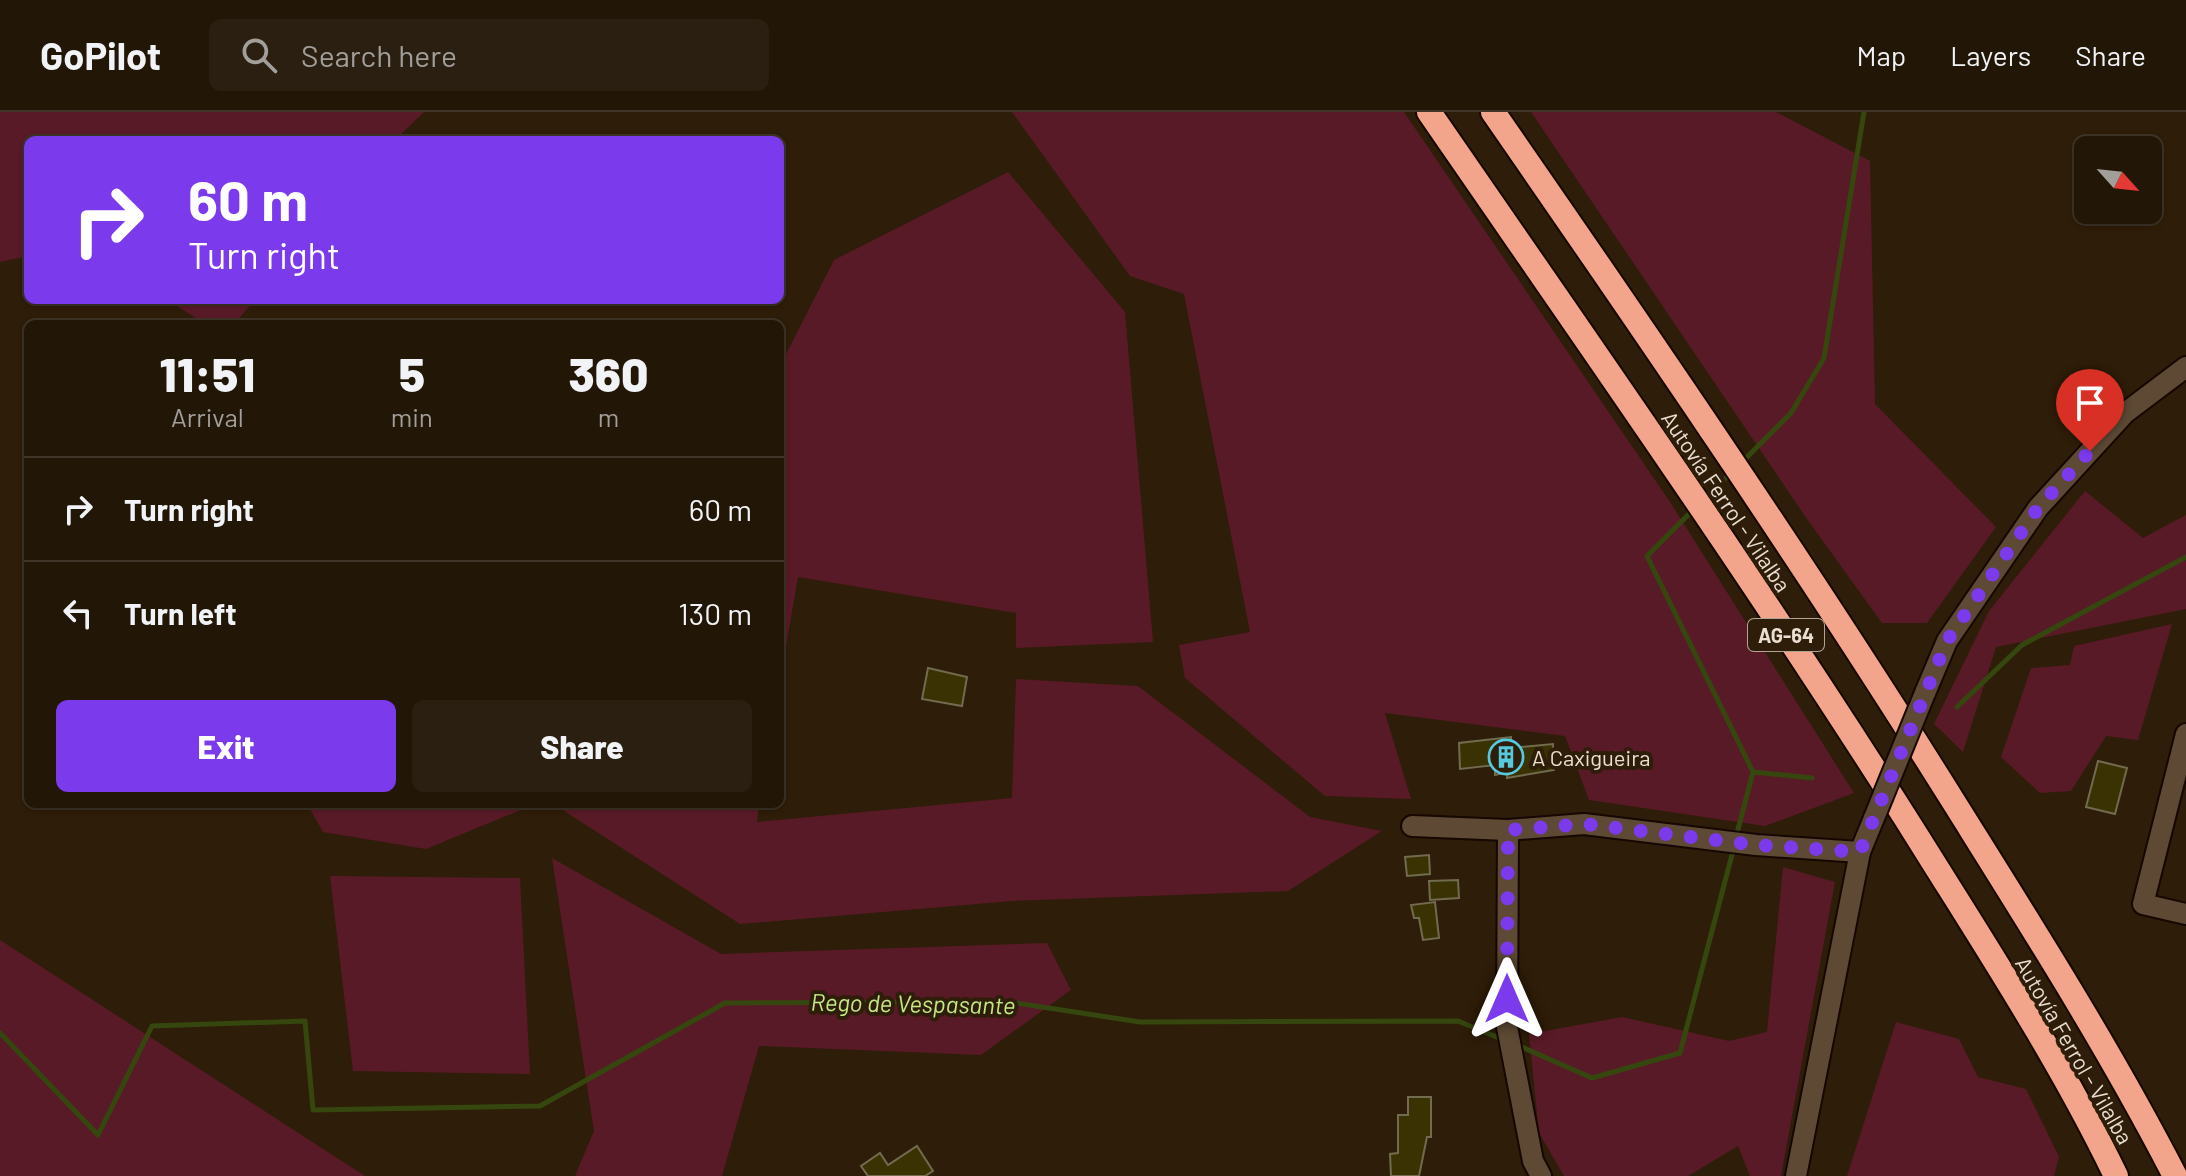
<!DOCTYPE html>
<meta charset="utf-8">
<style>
body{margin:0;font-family:Barlow,sans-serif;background:#2a1f10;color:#f1f3f6;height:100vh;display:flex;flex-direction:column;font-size:30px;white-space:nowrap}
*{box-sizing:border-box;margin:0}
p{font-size:26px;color:#a29f9b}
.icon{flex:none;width:44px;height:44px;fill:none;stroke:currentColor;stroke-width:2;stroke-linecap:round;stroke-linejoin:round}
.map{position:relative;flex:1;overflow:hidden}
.panel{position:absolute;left:24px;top:208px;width:760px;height:488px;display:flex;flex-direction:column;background:#221606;border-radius:12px;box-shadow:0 2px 6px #0004,0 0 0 2px #3f3528}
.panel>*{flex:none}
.guide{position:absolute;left:24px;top:24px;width:760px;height:168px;border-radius:12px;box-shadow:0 2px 6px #0004,0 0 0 2px #3f3528;background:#7c3aed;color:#fff;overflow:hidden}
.needle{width:52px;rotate:117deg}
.buttons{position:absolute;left:2074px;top:24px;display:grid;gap:16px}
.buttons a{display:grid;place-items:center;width:88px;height:88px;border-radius:12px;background:#221606;box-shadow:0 2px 6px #0004,0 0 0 2px #3f3528;font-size:40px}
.pin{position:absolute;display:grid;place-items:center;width:68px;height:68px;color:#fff;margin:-82px -34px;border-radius:50% 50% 50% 0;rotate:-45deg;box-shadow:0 0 8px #0007}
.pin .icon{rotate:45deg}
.me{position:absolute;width:88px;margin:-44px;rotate:0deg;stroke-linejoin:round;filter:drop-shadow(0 0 6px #0008)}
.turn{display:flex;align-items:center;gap:28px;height:168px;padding:0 32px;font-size:36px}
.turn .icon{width:104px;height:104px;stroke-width:2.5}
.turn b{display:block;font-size:56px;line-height:68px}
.eta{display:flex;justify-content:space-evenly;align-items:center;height:136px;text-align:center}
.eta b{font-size:48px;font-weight:800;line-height:56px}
.cta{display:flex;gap:16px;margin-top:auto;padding:16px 32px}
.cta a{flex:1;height:92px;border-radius:12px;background:#7c3aed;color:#fff;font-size:32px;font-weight:800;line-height:92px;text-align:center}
.cta a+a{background:#2a1f10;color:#f1f3f6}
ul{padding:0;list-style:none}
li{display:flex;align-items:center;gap:24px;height:104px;padding:0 32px;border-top:2px solid #3f3528}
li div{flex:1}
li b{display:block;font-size:30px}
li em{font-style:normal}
header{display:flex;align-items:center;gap:48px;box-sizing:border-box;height:112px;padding:0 40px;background:#221606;border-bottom:2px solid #3f3528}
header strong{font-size:38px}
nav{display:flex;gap:44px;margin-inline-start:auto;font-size:28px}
.search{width:560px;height:72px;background:#2a1f10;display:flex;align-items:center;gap:20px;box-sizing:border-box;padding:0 28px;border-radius:12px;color:#a29f9b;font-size:30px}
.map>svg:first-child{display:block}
</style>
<header>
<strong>GoPilot</strong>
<div class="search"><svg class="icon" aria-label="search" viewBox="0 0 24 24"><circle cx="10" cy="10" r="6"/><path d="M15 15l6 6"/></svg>Search here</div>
<nav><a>Map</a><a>Layers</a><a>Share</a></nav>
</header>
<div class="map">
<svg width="2186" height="1064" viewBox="0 0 2186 1064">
<rect width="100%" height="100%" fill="#2e1d08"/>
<g fill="#591a27">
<path d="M0,0h424l-29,28h-367v116l-28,6z"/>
<path d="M1012,0h392l266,390 184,291 -89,33 -176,-26 -24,-64 -180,-23 26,86 -86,-3 -140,-118 -6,-33 71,-13 -66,-338 -54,-18z"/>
<path d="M1531,0h245l94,49 5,243 121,123 -69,96h-45l-75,-104z"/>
<path d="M1008,60l117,140 28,330 -137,6v-35l-218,-36 -18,104v-315l54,-106z"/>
<path d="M168,188h87l-21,24h-29z"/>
<path d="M2085,379l58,47 43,-23v94l-190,38 -33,105 -29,-28 55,-113z"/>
<path d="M2172,512l-34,116 -32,-4 -35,55 -31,2 -39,-36 30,-89 39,-3 4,-19z"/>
<path d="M1016,567l122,7 172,131 72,14 -94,60 -276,10 -272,23 -182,-117 1,-3h200l-2,18 255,-24z"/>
<path d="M307,692h228l-109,45 -103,-17z"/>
<path d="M552,746l169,96 326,-11 24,47 -90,65 -222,-9 -37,130h-147l19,-45z"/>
<path d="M1783,755l52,15 -54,294h-31l-12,-30 -50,30h-124l-25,-43 -10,-99 93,-17 107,24 38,-9z"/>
<path d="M330,764l190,2 10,196 -177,-3z"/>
<path d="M0,828l365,236h-365z"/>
<path d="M1896,910l63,17 19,38 48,12 33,68 -5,19h-207z"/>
</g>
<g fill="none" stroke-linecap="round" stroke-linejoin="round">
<g stroke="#35470e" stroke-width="5">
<path d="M1742,350l49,-49 33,-55 40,-246"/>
<path d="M1705,387l27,-27"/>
<path d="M1695,396l-48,48 106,216"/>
<path d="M1957,595l65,-62 164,-88"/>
<path d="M1736,725l17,-65 59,6"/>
<path d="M0,921l98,102 54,-109 153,-5 8,89 227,-4 185,-103 284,-1 131,20 318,-1 46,19"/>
<path d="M1517,933l75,33 88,-25 54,-206"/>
</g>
</g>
<g fill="#3b3203" stroke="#716b4f" stroke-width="2">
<path d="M928,556l39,9 -5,29 -40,-7z"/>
<path d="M1511,625v11l42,-4 1,26 -47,8 1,-6 -13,3v-10l-35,4 -1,-26z"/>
<path d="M2098,649l29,7 -12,46 -29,-7z"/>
<path d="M1429,743l1,19 -23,2 -2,-19z"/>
<path d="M1458,768l1,18 -29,2 -1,-19z"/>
<path d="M1435,790l4,36 -16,2 -4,-22h-5l-3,-13z"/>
<path d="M1408,985h23v40h-4l-8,39h-28l-1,-22 8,-1v-38h10z"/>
<path d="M917,1034l16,25 -8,5h-57l-7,-10 19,-13 8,12z"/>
</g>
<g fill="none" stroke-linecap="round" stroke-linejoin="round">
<g stroke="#160700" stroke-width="24">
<g id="minor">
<path d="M1925,581l22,-52 91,-133 87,-95 61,-46"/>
<path d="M2186,622l-43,170 43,10"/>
<path d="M1412,714l96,4 76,-6 172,21 104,7"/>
<path d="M1508,718l-1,197 26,134 8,15"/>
<path d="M1796,1064l64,-324 14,-34"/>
</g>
</g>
<g stroke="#160700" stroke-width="28">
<g id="motorway">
<path d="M1429,0c166,241 335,481 491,729 68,109 140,219 196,335"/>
<path d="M1493,0c158,228 315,457 462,692 77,123 154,244 220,372"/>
</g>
</g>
<use href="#minor" stroke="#5d4934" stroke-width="20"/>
<use href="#motorway" stroke="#f2a58b" stroke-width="24"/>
<g stroke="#160700" stroke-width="24" stroke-linecap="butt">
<path id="minor-bridge" d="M1874,706l51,-125"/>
</g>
<use href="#minor-bridge" stroke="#5d4934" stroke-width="20"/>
</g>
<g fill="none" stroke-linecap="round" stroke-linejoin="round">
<path stroke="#7c3aed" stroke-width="14" stroke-dasharray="0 25.2" d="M1507,887l1,-169 76,-6 172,21 104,7 87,-211 91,-133 52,-57"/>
</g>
<defs>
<g id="building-ring" transform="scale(1.8)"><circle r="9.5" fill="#2e1d08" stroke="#55cadf" stroke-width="1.5"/><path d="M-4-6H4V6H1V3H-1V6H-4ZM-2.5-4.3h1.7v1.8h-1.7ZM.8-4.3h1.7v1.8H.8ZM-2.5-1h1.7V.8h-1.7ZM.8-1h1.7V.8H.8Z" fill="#55cadf"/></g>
</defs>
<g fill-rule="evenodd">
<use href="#building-ring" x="1506" y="645"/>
</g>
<g text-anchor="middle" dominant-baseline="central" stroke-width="8" stroke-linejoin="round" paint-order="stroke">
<rect fill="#2e1d08" stroke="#b2a495" stroke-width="2" x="1748" y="507" width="76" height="32" rx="6"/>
<g font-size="20" font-weight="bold" fill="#eaded2">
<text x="1786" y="523">AG-64</text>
</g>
<g font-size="22" fill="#eaded2" stroke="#2e1d08">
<text transform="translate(1727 389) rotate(56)">Autovía Ferrol - Vilalba</text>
<text transform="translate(2075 938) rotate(60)">Autovía Ferrol - Vilalba</text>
</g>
<g font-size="22" fill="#eaded2" stroke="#2e1d08" text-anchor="start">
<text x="1532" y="645">A Caxigueira</text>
</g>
<g font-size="24" font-style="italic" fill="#c3e984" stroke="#2e1d08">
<text transform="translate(913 891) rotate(1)">Rego de Vespasante</text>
</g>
</g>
</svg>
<div class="buttons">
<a><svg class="needle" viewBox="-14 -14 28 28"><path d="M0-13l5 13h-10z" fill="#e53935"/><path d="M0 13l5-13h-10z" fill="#a29f9b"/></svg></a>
</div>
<div class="pin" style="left:2090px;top:339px;background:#d93025"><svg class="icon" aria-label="arrive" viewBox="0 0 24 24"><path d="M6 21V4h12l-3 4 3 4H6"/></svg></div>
<svg class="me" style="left:1507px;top:887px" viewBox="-20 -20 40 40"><path d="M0-17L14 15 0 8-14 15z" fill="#7c3aed" stroke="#fff" stroke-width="4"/></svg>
<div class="guide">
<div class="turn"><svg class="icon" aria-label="right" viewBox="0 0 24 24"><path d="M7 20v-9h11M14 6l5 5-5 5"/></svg><div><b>60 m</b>Turn right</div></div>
</div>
<section class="panel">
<div class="eta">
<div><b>11:51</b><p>Arrival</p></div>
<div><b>5</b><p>min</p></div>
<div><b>360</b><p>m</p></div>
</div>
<ul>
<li><svg class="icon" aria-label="right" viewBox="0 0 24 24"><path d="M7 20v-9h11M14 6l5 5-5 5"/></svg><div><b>Turn right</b></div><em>60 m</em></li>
<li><svg class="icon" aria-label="left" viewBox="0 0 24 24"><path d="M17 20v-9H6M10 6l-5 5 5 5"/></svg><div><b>Turn left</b></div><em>130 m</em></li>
</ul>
<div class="cta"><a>Exit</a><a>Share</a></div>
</section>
</div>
